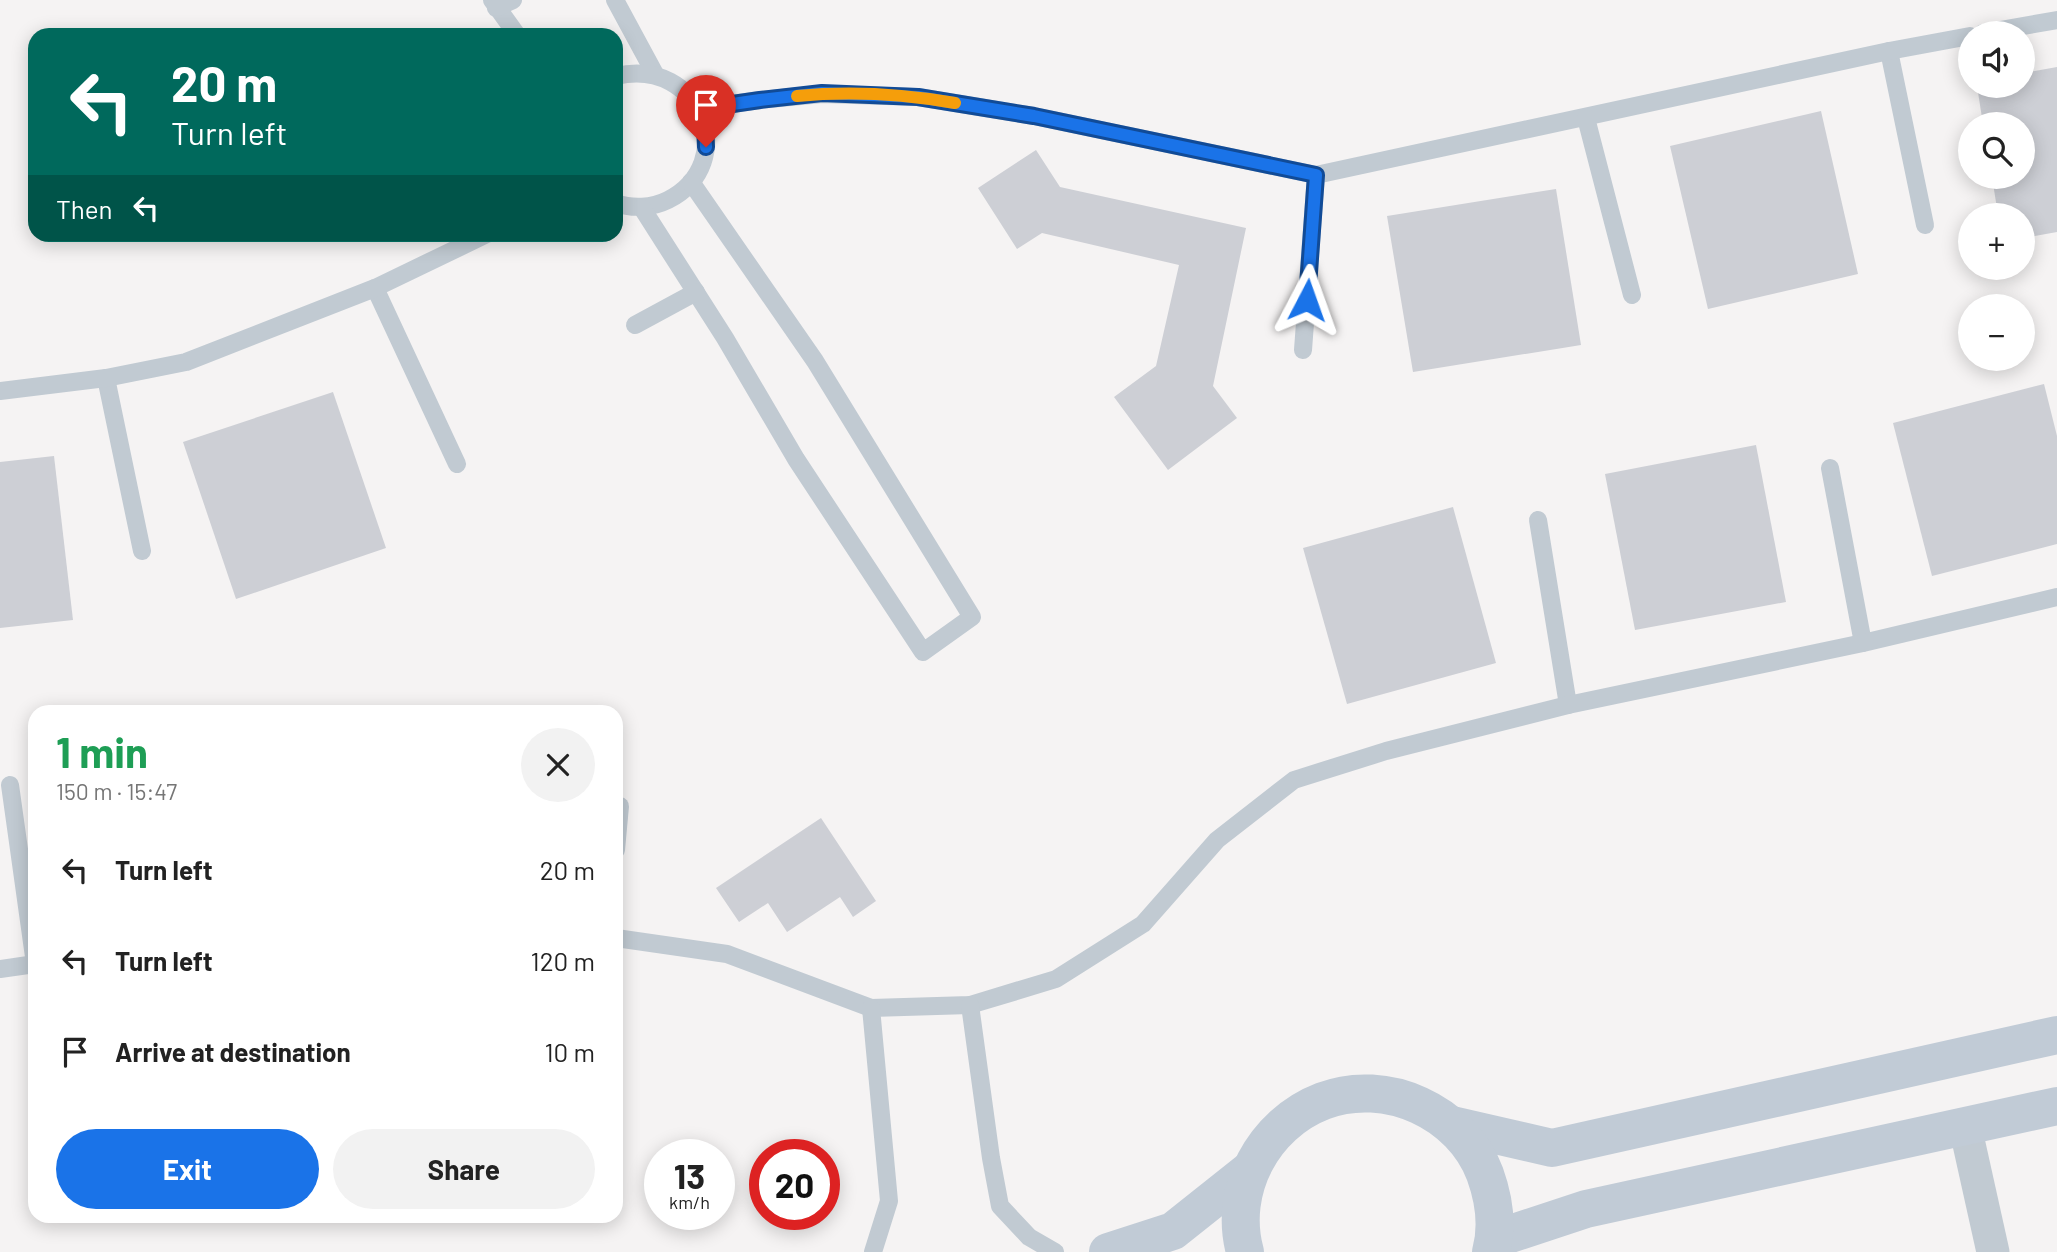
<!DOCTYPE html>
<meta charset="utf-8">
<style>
body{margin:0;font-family:Barlow,sans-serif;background:#f2f2f2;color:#222;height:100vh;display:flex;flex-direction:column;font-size:26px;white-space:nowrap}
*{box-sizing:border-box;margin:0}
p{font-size:23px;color:#767676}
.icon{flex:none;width:38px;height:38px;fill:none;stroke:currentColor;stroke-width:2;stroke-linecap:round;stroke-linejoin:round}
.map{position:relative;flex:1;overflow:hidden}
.drawer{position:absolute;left:28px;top:705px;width:595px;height:518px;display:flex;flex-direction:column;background:#fff;border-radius:21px;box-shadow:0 4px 18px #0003}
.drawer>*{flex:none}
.banner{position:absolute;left:28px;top:28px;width:595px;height:214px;border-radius:21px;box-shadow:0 4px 18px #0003;background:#00695c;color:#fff;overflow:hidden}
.tools{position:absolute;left:1958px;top:21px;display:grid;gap:14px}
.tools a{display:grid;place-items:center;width:77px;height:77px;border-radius:50%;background:#fff;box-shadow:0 4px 18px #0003;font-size:35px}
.speed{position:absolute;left:644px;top:1139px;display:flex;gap:14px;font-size:35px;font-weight:700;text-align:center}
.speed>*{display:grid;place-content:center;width:91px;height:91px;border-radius:50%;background:#fff;box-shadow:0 4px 18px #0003;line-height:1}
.speed small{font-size:18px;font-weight:400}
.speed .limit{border:10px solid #d22;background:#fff;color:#111}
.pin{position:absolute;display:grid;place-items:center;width:60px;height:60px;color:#fff;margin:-72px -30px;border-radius:50% 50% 50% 0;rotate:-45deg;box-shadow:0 0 7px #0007}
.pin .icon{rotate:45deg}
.me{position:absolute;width:77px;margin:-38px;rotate:4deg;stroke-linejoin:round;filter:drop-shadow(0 0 5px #0008)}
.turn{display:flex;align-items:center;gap:24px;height:147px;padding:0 28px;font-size:32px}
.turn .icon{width:91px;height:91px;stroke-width:2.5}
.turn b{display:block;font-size:49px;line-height:60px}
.then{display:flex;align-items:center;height:66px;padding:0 28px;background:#0003;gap:14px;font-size:26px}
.round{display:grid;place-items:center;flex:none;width:74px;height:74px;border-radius:37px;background:#f2f2f2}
.overview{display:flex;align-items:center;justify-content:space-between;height:119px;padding:0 28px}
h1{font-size:42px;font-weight:700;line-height:52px;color:#1e9e55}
.cta{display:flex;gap:14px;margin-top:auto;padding:14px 28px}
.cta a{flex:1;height:80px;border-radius:42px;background:#1a73e8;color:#fff;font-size:28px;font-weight:700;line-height:80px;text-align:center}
.cta a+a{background:#f2f2f2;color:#222}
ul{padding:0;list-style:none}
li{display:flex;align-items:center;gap:21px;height:91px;padding:0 28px}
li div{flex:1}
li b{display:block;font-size:26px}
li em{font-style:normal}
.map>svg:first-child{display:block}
</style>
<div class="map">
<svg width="2057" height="1252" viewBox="0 0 2057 1252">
<rect width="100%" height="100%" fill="#f5f3f3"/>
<g fill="#cdcfd5">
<path d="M2057,67v165l-34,6v-23h-25l-6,-38h31v-53h-40l-6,-38h46v-13z"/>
<path d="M1821,111l37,163 -150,35 -38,-163z"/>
<path d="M1036,150l24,37 186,41 -33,158 24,32 -69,52 -54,-73 42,-31 23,-101 -137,-32 -25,16 -39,-61z"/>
<path d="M1556,189l25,156 -168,27 -26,-156z"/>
<path d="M2044,384l13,52v108l-125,32 -39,-153z"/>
<path d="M333,392l53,156 -150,51 -53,-157z"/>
<path d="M1756,445l30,157 -151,28 -30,-156z"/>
<path d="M54,456l19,164 -73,8v-166z"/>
<path d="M1453,507l43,156 -149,41 -44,-156z"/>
<path d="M821,818l55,83 -23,16 -13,-20 -53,35 -19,-29 -29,19 -23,-34z"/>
</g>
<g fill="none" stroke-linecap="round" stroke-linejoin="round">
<g stroke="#c1cad2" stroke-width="18">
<path d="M492,0l25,35"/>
<path d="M615,0l40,74"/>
<path d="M496,8l17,-8"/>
<path d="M1983,33l74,-13"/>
<path d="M1889,51l36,174"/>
<path d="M616,76c85,-20 125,87 52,124 -16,8 -36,9 -52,3"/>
<path d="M698,109l62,-9 62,-6 96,3 116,19 282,59 573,-124 81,-15"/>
<path d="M1586,118l46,177"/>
<path d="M642,208l83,130 71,121 127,193 49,-35 -157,-256 -124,-179"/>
<path d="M375,288l82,176"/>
<path d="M635,325l61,-33"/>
<path d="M1303,350l13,-175"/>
<path d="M106,378l36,173"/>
<path d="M0,391l106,-13 80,-16 189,-74 112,-54"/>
<path d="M1830,468l33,175"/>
<path d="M1538,520l30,185"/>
<path d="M10,785l25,179"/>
<path d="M616,850l4,-44"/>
<path d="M616,938l111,16 144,54 99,-3 86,-26 87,-55 74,-84 77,-60 92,-29 182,-46 295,-62 194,-46"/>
<path d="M0,969l35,-5"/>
<path d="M970,1005l21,153 9,48 29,31 26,15"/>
<path d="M871,1008l18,193 -16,51"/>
</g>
<path stroke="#c1cad2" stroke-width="33" d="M1965,1126l28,126"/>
<g stroke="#c1cbd6" stroke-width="38">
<path d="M1452,1125l100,23 505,-113"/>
<path d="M1495,1239l91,-30 471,-103"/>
<path d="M1108,1252l65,-21 78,-62"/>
<path d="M1245,1252c-17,-62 18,-128 78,-151 63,-24 139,11 162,73 9,25 13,52 6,78"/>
</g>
</g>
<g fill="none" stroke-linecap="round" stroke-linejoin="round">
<g stroke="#114b97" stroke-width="18">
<path id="route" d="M706,147l-1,-20 -7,-18 62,-9 62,-7 96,4 116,19 282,59 -9,125"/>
</g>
<use href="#route" stroke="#1a73e8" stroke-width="12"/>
<path stroke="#f59e0b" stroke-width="12" d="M797,96c52,-5 106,-2 158,7"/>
</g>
</svg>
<div class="tools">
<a><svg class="icon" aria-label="sound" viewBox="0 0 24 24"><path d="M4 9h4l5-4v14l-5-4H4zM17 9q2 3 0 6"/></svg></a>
<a><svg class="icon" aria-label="search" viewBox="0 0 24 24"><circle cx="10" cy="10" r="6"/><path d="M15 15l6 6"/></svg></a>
<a>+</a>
<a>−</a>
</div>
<div class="speed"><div>13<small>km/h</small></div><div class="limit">20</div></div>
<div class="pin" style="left:706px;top:147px;background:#d93025"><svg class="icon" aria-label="arrive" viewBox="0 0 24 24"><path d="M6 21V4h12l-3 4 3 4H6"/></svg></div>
<svg class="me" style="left:1307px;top:300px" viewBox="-20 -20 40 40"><path d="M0-17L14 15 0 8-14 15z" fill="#1a73e8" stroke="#fff" stroke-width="4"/></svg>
<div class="banner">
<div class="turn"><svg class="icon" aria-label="left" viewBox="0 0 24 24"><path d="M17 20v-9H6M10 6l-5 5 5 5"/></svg><div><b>20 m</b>Turn left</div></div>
<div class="then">Then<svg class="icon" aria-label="left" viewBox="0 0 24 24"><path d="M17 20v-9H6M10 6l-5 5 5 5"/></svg></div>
</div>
<section class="drawer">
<div class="overview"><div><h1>1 min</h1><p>150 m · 15:47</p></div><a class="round"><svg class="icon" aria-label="close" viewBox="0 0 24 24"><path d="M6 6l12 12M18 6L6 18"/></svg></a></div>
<ul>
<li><svg class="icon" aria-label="left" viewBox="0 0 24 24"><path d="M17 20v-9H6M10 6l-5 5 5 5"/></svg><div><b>Turn left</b></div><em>20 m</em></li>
<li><svg class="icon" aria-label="left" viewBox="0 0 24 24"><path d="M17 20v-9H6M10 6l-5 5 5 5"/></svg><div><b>Turn left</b></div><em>120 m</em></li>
<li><svg class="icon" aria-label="arrive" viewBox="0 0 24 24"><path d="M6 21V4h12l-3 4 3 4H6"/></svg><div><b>Arrive at destination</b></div><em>10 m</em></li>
</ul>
<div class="cta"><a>Exit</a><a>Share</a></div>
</section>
</div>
